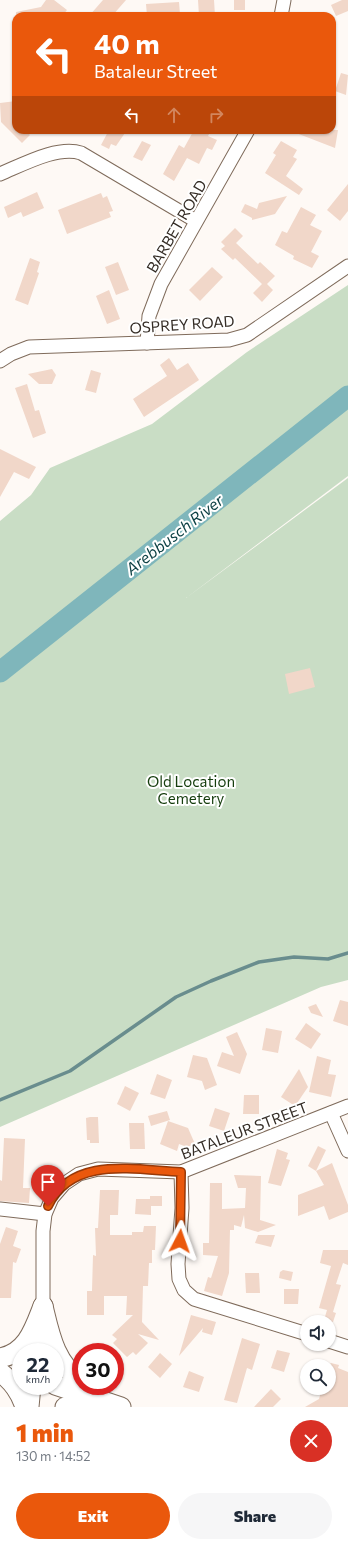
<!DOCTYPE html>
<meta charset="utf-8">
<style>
body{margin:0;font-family:Commissioner,sans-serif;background:#f6f6f7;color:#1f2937;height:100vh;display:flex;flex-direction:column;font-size:15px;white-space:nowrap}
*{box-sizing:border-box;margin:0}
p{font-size:13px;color:#747a83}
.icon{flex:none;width:22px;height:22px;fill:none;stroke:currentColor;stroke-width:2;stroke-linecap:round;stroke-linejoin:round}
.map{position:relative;height:1407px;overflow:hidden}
.panel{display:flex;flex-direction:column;background:#fff;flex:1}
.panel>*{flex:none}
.banner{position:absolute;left:12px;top:12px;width:324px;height:122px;border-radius:12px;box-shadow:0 1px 3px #0004;background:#ea580c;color:#fff;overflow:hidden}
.controls{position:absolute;left:300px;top:1315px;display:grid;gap:8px}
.controls a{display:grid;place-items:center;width:36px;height:36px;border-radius:50%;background:#fff;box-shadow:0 1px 3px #0004;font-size:20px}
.speed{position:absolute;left:12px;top:1343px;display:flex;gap:8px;font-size:20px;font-weight:700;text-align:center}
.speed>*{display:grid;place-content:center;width:52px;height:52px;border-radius:50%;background:#fff;box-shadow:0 1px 3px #0004;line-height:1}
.speed small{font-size:10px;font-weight:400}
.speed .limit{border:6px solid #d22;background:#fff;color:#111}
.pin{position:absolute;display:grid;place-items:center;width:34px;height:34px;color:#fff;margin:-41px -17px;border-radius:50% 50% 50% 0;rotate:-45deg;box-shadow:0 0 4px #0007}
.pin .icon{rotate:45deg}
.me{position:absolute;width:44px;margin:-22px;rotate:4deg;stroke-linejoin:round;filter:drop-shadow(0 0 3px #0008)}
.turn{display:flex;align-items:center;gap:14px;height:84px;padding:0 16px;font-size:18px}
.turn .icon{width:52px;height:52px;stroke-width:2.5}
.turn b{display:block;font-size:28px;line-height:34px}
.lanes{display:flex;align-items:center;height:38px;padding:0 16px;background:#0003;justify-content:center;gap:20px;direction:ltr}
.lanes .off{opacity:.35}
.round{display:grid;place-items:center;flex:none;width:42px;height:42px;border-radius:21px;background:#f6f6f7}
.overview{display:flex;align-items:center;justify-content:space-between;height:68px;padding:0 16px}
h1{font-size:24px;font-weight:800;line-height:30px;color:#ea580c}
.primary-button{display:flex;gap:8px;margin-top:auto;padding:8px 16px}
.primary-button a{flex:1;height:46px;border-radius:24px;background:#ea580c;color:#fff;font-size:16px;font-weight:800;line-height:46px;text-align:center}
.primary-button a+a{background:#f6f6f7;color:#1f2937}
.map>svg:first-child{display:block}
</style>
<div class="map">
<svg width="348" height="1407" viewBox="0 0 348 1407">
<rect width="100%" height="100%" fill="#fef9f5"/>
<path fill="#c9ddc5" d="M348,285v191l-162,122 162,-120v502l-27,7 -321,140v-606l31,-26 19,-27 102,-44 95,-72z"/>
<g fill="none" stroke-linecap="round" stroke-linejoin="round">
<path stroke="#698d8e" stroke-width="3.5" d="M0,1100l70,-29 106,-74 35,-16 48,-19 35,-5 34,2 20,-6"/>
<path stroke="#7fb6bb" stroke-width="21" d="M0,672l348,-276"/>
</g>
<g fill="#f1d7c9">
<path d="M46,0h8l13,10 -5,6h-46v-4l25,-5z"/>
<path d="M103,0h23l-14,16h-23z"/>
<path d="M198,0h16l1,16h-16z"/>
<rect x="234" y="0" width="11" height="10"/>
<path d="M342,0h6v11l-12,5 -5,-11z"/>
<path d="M179,2l1,12 -33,2 -1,-12z"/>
<path d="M341,73l7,2 -2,20 -11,-4z"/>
<path d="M16,101v29h9l5,5 -8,8 -21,-21 -1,-19z"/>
<path d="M109,130h18l-11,16 -5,-2 -2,5 -8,-4z"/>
<path d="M194,130h17l-3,6 9,4 -5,10 -5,-2 -8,16 -12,-6 -13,23 -11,-7 16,-29 5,3z"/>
<path d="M292,130h46l-3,18 -44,-17z"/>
<path d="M142,141l9,4 -9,16 -9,-4z"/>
<path d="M281,141l16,9 -4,7 4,2 -11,17 17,13 -4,6 -34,-22 11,-18 -3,-2z"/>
<path d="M348,184v27l-8,10 -13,-11z"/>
<path d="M37,192l7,16 -21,9 -2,-5 -13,6 -4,-11z"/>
<path d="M101,193l2,5 4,-2 6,15 -4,1 2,5 -44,17 -9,-24z"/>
<path d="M287,196l-12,18 -23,6v-2l-11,-6 4,-8 12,5 2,-6z"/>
<path d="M301,207l15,8 -6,10 12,6 -11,21 8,4 -7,12 -19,-9 1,-3 -19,-11 7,-14 5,2z"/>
<path d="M235,228l8,8 -7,7 22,21 2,-2 15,14 -8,8 6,6 -11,12 -9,-9 9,-9 -27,-26 -2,2 -12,-11 4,-3 -4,-4z"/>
<path d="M30,258l10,4 -3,10 2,1 -11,32 -13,-5z"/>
<path d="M118,262l11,28 -13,5 -11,-28z"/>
<path d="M212,267l11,10 -23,24 -11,-11z"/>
<path d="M109,290l11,29 -13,5 -11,-28z"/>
<path d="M169,358l8,12 11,-7 11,17 -55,37 -11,-18 34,-23 -7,-11z"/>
<path d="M52,369l4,6 -4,9h-13l-11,-10z"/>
<path d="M91,370l10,3 -5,20 -11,-3z"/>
<path d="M27,384l8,27 4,-1 7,23 -13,5 -18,-50z"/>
<path d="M0,449l36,18 -7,12 -15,-7 -14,25z"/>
<path d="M310,668l5,19 -26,7 -4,-20z"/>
<path d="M340,1000l8,2v24l-15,-5z"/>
<path d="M316,1004l7,13 -12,-4 -3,-6z"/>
<path d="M306,1023l15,11 -10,15 -16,-10z"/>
<path d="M266,1028l16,3 -4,22 -16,-3z"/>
<path d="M237,1032l10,22 -7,20 -23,-8 5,-14 12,4 -8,-19z"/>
<path d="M193,1055l14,3 10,27 -12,5 -3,-9 -15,-4z"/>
<path d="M317,1056l14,4 -3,14 8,1 -5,22 -22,-5z"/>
<path d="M299,1069l9,18 -13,19 -14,-9z"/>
<path d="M157,1074l15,6 -7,19 -15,-5z"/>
<path d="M125,1086l14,7 -9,18 -13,-7z"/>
<path d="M244,1095h15v19h-16z"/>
<path d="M215,1108l15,5 -6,18 -15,-5z"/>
<path d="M167,1111l3,9 -19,6 -3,-10z"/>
<path d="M90,1117h8l1,26h-9v-3h-3l-1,-22z"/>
<path d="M168,1121l20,7 7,16 -8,3 -8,-3 -2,7 -17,-7z"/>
<path d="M129,1123h15l1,26h-15z"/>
<path d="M4,1138l21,1 -2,49h7l-1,15 -29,-2v-21l2,1z"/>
<path d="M318,1146l8,4 -10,21 -8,-5z"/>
<path d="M277,1149l11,4 -2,6 4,1 -9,26 -13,-3z"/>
<path d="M332,1163l16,42v7l-19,8 -5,-14 -26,10v-21l26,-10 -8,-14z"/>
<path d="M234,1175l27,1 -1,44 16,5 -18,7 -13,-4 -1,-13 -3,12 -7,-2v5h-4l-1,43 -7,23 -18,-5 4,-14 3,1 7,-22 -15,-1v-12h6l1,-60h12v26l23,-1 1,-20h-8z"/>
<path d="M100,1190h19l-1,25h-8v20h22v-3h11l1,-6h12l-1,24h-3v13h-3l-1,23h-5l-1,36 17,18 -21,-6 10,9 -12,12 -3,-3 -6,5 -14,-14 4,-4 -5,-4 21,-20h-7l1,-19h-23v19h-17v-24h5l1,-36 3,1 -1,-28h3z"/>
<path d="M150,1196h12v10h-11v9l-16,-1 1,-15h14z"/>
<path d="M6,1227l12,4 -5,15 8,3 -5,14 -3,-1 -2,36h-11v-54z"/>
<path d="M258,1235h17l-4,12 -16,-4z"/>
<path d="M323,1250h25v15l-5,-2 -7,21 5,1 -8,27 3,1 -3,9 -9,-2 3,-10 -8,-2 12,-42 -11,-3z"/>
<path d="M283,1270l10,2 -2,9 -12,-3 1,-6z"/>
<path d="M245,1273h14l1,20h-14z"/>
<path d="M284,1289h15l-1,15h-14z"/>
<path d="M191,1315l25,7 -4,13 -10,-3 1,-4 -24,28z"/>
<path d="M242,1338l18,6 -8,26 -5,-2 -10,35 -13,-3z"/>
<path d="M277,1350l13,3 -6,19 -13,-4z"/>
<path d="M160,1353l12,11 -12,14 -12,-11z"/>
<path d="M331,1363l8,2 -1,3 10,4v35h-43l14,-8 3,-11h7v-23z"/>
<path d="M189,1371l15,6 -5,15 -16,-5z"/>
<path d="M271,1389l10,10 -8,8h-19z"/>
</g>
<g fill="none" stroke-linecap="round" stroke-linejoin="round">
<g stroke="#7f6b5b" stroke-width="15">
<g id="minor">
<path d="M281,16l3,-16"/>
<path d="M0,174c22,-9 58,-29 81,-21l115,68"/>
<path d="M147,343l2,-27 12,-32 87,-154"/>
<path d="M0,361l11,-7 18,-7 200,-7 18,-5 101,-69"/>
<path d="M331,1113l17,38"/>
<path d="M181,1172l1,36 -4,56 1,15 5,11 10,9 113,35"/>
<path d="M0,1209l45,5"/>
<path d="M329,1341l19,6"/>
<path d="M39,1352l4,-46v-75l2,-17 7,-16 12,-14 15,-10 19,-5 83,3 167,-66"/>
<path d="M32,1407l2,-21"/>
</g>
</g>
<g stroke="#7f6b5b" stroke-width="21">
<g id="secondary">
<path d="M43,1306c7,29 12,57 38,75"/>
<path d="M0,1358c27,-5 34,-29 43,-52"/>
<path d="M0,1372c13,10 20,20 25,35"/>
<path d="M55,1385l66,22"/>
<path d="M65,1407l25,-4 11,1"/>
</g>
</g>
<use href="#minor" stroke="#fff" stroke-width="13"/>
<use href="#secondary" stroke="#fff" stroke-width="19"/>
</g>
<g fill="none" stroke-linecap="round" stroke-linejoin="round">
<g stroke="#983908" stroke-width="10">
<path id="route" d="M48,1206c24,-51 88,-36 133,-34l-1,69"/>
</g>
<use href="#route" stroke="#ea580c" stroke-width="7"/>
</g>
<g text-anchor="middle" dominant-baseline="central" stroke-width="4" stroke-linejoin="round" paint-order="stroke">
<g font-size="15" fill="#352d26" stroke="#fff">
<text transform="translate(176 226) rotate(-60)">BARBET ROAD</text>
<text transform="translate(182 324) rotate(-4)">OSPREY ROAD</text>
<text transform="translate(244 1130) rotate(-21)">BATALEUR STREET</text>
</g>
<g font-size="15" fill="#153d0d" stroke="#fff">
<text x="191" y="781">Old Location<tspan x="191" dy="17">Cemetery</tspan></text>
</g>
<g font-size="16" font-style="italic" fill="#0f4246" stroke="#fff">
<text transform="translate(174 534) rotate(-38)">Arebbusch River</text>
</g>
</g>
</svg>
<div class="controls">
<a><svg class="icon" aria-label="sound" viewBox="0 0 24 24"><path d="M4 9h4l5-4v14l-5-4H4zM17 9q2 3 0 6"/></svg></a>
<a><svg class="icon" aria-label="search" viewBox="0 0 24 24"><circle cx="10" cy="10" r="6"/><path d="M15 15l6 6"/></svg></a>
</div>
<div class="speed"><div>22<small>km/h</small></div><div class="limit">30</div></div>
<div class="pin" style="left:48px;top:1206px;background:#d93025"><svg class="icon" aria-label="arrive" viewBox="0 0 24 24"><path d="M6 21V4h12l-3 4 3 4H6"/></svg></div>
<svg class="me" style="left:180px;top:1241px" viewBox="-20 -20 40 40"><path d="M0-17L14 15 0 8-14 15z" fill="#ea580c" stroke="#fff" stroke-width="4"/></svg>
<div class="banner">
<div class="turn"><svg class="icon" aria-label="left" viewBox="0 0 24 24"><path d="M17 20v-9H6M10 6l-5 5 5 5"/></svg><div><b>40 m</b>Bataleur Street</div></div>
<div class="lanes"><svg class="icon" aria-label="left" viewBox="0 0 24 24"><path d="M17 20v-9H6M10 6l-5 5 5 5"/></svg><svg class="icon off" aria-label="ahead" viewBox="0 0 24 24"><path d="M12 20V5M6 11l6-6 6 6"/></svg><svg class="icon off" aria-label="right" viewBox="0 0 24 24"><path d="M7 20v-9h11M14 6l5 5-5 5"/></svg></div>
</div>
</div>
<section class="panel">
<div class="overview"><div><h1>1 min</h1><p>130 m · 14:52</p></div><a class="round" style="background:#d93025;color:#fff"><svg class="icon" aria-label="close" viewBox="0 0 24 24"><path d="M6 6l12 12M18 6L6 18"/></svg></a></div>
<div class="primary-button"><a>Exit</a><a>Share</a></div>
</section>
